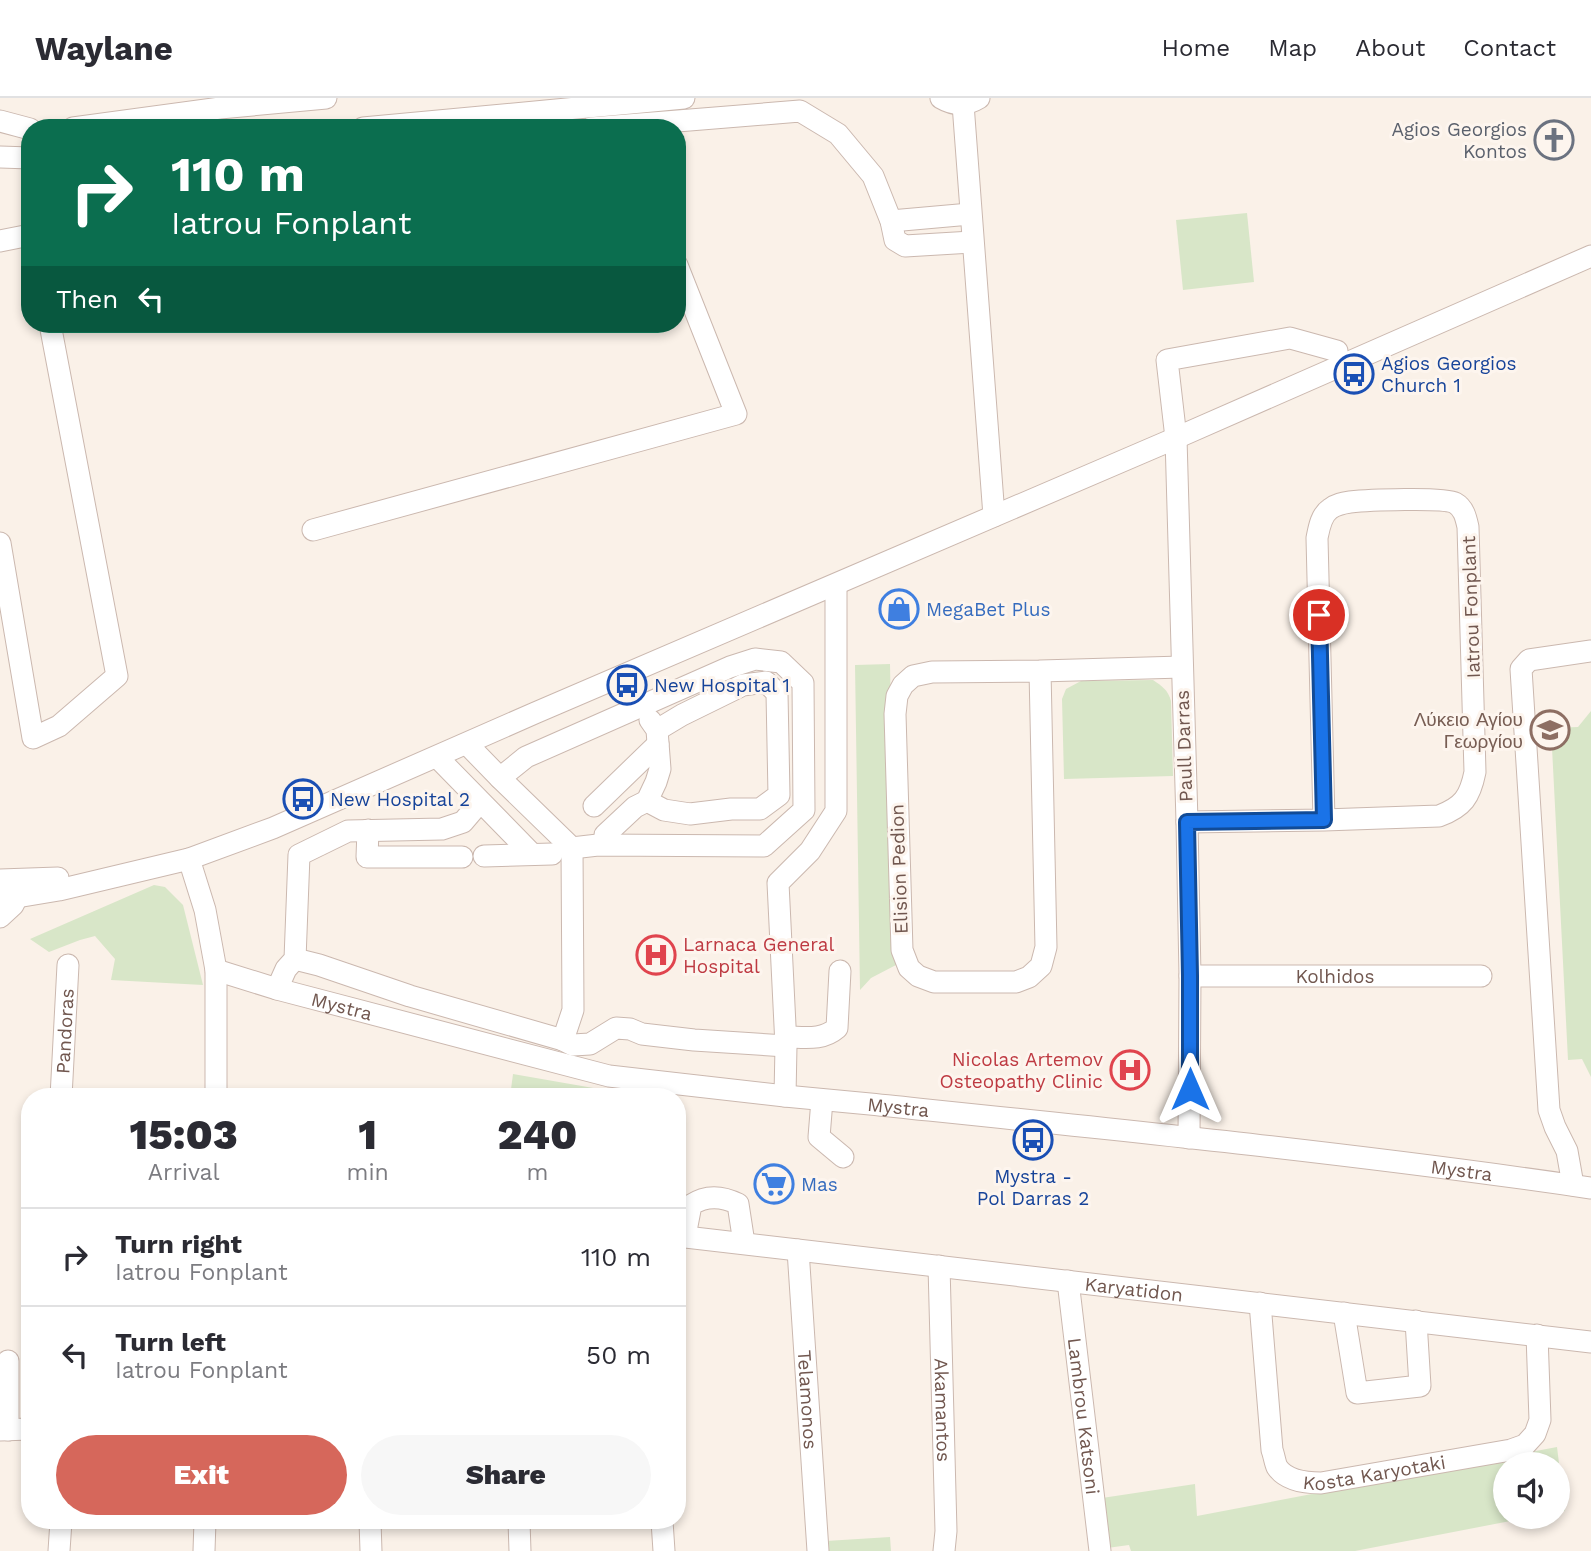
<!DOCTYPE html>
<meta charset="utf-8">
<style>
body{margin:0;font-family:"Work Sans",sans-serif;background:#f7f7f7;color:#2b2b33;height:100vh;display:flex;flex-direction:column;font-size:26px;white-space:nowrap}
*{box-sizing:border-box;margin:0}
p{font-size:23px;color:#7c7c81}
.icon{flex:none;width:38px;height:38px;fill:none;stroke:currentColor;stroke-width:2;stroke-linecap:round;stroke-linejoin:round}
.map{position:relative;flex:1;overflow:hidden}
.panel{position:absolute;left:21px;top:990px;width:665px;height:441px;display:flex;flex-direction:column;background:#fff;border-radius:28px;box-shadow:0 4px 10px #0003}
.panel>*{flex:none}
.top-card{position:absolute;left:21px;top:21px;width:665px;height:214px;border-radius:28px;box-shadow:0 4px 10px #0003;background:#0b6e4f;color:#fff;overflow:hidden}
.fabs{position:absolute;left:1493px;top:1354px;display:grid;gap:14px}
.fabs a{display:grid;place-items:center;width:77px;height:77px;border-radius:50%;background:#fff;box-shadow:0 4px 10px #0003;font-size:35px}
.pin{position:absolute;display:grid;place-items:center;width:60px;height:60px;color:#fff;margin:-30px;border:4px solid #fff;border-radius:50%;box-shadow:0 2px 7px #0007}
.me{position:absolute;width:77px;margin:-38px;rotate:0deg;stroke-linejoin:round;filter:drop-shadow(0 0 5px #0008)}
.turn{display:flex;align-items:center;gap:24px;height:147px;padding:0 35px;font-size:32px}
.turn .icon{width:91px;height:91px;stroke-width:2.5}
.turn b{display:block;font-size:49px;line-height:60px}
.then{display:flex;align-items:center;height:66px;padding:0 35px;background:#0003;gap:14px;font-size:26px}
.eta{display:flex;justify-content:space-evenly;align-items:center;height:119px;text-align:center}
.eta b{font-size:42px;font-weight:800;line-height:49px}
.primary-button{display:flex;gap:14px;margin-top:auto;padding:14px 35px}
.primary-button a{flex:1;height:80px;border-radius:42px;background:#d6675b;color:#fff;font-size:28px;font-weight:800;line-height:80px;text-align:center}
.primary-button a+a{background:#f7f7f7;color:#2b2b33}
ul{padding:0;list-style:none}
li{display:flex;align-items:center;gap:21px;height:98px;padding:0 35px;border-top:2px solid #e1e1e2}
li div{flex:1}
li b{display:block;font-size:26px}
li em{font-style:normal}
header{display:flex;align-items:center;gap:42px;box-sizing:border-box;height:98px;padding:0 35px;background:#fff;border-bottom:2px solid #e1e1e2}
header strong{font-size:33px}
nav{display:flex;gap:38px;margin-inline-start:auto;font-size:24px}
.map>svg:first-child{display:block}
</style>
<header>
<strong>Waylane</strong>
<nav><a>Home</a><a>Map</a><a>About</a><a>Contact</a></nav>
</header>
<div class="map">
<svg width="1591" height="1453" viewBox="0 0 1591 1453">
<rect width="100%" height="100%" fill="#faf1e8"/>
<g fill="#d8e6c8">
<path d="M1247,115l7,69 -71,8 -7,-70z"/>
<path d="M890,566l6,301 -25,13 -11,12 -5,-325z"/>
<path d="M1153,582c9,6 15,10 18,21l2,75 -109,3 -2,-80 4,-10 15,-8z"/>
<path d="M1591,613v366l-9,-18 -14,1 -17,-332 27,-1z"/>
<path d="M154,787l11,2 18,18 20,80 -92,-5 4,-21 -20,-23 -15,4 -31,12 -19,-13z"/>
<path d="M513,976l86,15 -1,8h-88z"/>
<path d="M1557,1349l8,64 -7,1v-47h-53v52h26l-176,34h-224l-2,-6 -22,3 -5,-50 93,-14 2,32z"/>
<path d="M890,1439l1,14h-64l-1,-10z"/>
</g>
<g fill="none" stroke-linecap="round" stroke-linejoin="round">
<g stroke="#cbb8af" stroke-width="23">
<g id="minor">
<path d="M941,0c12,7 25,8 38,0"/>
<path d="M963,6l31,412"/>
<path d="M0,23l30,8"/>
<path d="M73,30l147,-20 106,-10"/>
<path d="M363,30l321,-30"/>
<path d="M591,30l209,-17 38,23 35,42 18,45 4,19 10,6 67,-4"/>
<path d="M0,59l30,1"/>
<path d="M891,123l79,-7"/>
<path d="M0,143l30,-6"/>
<path d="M313,432l423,-116 -59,-149"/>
<path d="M0,445l33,195 26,-12 58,-50 -67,-352"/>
<path d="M1040,573l6,276 -5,19 -12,11 -13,5h-82l-16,-6 -9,-8 -7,-18 -7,-236 2,-18 6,-11 10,-9 19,-4 108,-1 142,-4"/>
<path d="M437,659l94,96"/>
<path d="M500,680l26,-21 204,-90 25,-8 26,3 22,21 1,127 -40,36 -166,-1 -26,3"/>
<path d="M647,703l17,9 26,4 41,-5h29l19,-14 -2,-102 -11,-11 -23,3 -61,30 -25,15"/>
<path d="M594,708l64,-62"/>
<path d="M1187,724l137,-2 115,-4c24,-9 31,-19 36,-44l-7,-245c-2,-9 -4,-19 -13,-24 -11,-6 -88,-3 -105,-1 -7,1 -14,2 -20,7 -9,6 -11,19 -13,29l7,282"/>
<path d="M368,732l-1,27h95"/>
<path d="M605,737l30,-28 12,-6 9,-19 4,-13 -3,-39 -7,-10"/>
<path d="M484,758l68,-2"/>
<path d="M189,761l16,51 11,60v127"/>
<path d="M0,782l58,-2"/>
<path d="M0,800l17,-1 42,-7 130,-31 84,-31 262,-115 641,-275 415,-182"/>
<path d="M0,819l13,-12 4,-8"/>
<path d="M295,861l24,6 91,31 153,44 10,-30 -1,-162 -72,-70 -33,-34"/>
<path id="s1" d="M216,872l61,19 332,87 176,20 85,8c241,25 482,49 721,84"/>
<path id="s2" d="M1190,878h291"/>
<path d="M277,891l9,-20 9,-10 4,-104 49,-24 94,-2 21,-7 17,-20"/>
<path d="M786,939c18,0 36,4 51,-9l3,-57"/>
<path d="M563,942l10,5 17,-1 26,-16 14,1 12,5 52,6 92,6"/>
<path d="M785,998l1,-50 -8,-163 32,-32 26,-40v-226"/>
<path id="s3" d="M61,999l7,-132"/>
<path d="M822,1002l-3,37 24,20"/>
<path d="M1189,1040l1,-162 -3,-154 -11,-384 -9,-78 123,-22 47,13"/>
<path d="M1573,1087l-6,-34 -12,-24 -6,-17 -28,-441 8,-9 62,-9"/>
<path id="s4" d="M677,1138l914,106"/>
<path d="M685,1138l6,-31c15,-10 31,-9 47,-1l6,39"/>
<path id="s5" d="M798,1152l20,301"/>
<path id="s6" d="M939,1168l7,265 -2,20"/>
<path id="s7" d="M1068,1183l32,270"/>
<path id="s8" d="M1260,1205l12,147c2,5 3,13 5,17 9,14 29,16 44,16l190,-33 14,-5 10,-11 5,-14 -3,-85"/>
<path d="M1344,1215l13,80 63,-7 -4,-65"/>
<path d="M8,1263v69"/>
<path d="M0,1332l30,-1"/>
<path d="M370,1423l1,30"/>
<path d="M519,1423l1,30"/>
<path d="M662,1423l2,30"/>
<path d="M59,1453l2,-30"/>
<path d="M204,1453l1,-30"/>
</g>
</g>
<use href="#minor" stroke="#fff" stroke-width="21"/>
</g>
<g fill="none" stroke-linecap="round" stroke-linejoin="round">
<g stroke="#114b97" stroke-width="18">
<path id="route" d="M1190,991v-113l-3,-154 137,-2 -5,-205"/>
</g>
<use href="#route" stroke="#1a73e8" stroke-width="12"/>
</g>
<defs>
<g id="church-ring" transform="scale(2.0125)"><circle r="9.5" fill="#fdf5ee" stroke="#6b7280" stroke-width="1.5"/><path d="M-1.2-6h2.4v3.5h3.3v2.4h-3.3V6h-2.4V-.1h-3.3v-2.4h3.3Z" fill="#6b7280"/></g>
<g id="bus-ring" transform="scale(2.0125)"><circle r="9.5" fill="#fdf5ee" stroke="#1a4fb4" stroke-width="1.5"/><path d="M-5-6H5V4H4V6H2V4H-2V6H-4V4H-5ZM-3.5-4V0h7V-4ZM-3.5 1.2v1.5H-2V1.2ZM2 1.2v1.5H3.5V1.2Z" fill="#1a4fb4"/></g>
<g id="shop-ring" transform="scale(2.0125)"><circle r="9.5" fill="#fdf5ee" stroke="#3f7fe0" stroke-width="1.5"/><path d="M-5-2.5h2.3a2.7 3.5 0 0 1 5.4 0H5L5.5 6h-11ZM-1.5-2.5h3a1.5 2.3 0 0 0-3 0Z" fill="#3f7fe0"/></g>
<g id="school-ring" transform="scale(2.0125)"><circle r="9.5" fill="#fdf5ee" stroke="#8d6e63" stroke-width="1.5"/><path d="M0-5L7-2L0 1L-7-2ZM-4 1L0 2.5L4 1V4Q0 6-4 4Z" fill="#8d6e63"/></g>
<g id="hospital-ring" transform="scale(2.0125)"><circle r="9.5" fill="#fdf5ee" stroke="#e0444e" stroke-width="1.5"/><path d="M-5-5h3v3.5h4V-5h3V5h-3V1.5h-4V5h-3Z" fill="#e0444e"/></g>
<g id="supermarket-ring" transform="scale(2.0125)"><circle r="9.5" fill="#fdf5ee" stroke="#3f7fe0" stroke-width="1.5"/><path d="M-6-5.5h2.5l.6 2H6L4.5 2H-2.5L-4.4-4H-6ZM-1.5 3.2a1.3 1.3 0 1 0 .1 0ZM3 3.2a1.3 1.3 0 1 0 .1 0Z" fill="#3f7fe0"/></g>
</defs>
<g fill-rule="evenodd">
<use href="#church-ring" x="1554" y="42"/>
<use href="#bus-ring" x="1354" y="276"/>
<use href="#shop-ring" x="899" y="511"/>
<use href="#bus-ring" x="627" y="587"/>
<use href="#school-ring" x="1550" y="632"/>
<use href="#bus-ring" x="303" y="701"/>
<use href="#hospital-ring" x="656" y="857"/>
<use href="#hospital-ring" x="1130" y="972"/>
<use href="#bus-ring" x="1033" y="1042"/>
<use href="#supermarket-ring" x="774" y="1086"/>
</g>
<g text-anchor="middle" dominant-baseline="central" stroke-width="6" stroke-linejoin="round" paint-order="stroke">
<g font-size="19" fill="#5b616d" stroke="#fdf5ee" text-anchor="end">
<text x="1527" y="31">Agios Georgios<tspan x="1527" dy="22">Kontos</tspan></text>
</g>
<g font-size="19" fill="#164399" stroke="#fdf5ee" text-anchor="start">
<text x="1381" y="265">Agios Georgios<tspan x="1381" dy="22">Church 1</tspan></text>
<text x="654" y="587">New Hospital 1</text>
<text x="330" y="701">New Hospital 2</text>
<text x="1033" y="1078" text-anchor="middle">Mystra -<tspan x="1033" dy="22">Pol Darras 2</tspan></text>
</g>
<g font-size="19" fill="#71574f" stroke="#fdf5ee">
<text transform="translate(1471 509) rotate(-92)">Iatrou Fonplant</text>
<text transform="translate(1184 648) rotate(-92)">Paull Darras</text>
<text transform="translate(899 771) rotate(-92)">Elision Pedion</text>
<text stroke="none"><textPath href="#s2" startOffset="145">Kolhidos</textPath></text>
<text stroke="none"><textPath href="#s1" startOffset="131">Mystra</textPath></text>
<text stroke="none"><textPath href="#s3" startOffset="66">Pandoras</textPath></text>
<text stroke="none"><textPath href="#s1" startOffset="698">Mystra</textPath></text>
<text stroke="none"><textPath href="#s1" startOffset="1265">Mystra</textPath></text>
<text stroke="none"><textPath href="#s4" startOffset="460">Karyatidon</textPath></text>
<text stroke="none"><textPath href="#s5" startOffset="150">Telamonos</textPath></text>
<text stroke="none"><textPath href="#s6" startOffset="144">Akamantos</textPath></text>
<text stroke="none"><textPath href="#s7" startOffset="136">Lambrou Katsoni</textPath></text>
<text stroke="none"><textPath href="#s8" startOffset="268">Kosta Karyotaki</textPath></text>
</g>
<g font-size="19" fill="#366cbe" stroke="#fdf5ee" text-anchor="start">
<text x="926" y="511">MegaBet Plus</text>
<text x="801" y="1086">Mas</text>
</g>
<g font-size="19" fill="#785e54" stroke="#fdf5ee" text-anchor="end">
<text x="1523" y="621">Λύκειο Αγίου<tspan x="1523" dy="22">Γεωργίου</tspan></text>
</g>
<g font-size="19" fill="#be3a42" stroke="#fdf5ee" text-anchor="start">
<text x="683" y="846">Larnaca General<tspan x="683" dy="22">Hospital</tspan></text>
<text x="1103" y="961" text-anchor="end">Nicolas Artemov<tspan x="1103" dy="22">Osteopathy Clinic</tspan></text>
</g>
</g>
</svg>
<div class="fabs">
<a><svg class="icon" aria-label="sound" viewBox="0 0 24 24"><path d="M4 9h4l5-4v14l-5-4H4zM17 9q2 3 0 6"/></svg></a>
</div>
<div class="pin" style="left:1319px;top:517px;background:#d93025"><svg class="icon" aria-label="arrive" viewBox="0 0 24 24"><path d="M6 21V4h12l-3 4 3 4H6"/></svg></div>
<svg class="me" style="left:1190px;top:991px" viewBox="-20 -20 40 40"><path d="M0-17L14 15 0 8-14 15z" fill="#1a73e8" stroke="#fff" stroke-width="4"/></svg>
<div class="top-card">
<div class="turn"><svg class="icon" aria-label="right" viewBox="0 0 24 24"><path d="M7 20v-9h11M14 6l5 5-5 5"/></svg><div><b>110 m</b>Iatrou Fonplant</div></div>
<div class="then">Then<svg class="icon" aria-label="left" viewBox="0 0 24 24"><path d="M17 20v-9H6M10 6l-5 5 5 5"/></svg></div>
</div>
<section class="panel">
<div class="eta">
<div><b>15:03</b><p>Arrival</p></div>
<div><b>1</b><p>min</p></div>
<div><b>240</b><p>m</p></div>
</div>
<ul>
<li><svg class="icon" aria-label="right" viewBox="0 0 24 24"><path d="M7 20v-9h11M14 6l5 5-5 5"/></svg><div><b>Turn right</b><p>Iatrou Fonplant</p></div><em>110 m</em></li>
<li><svg class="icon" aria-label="left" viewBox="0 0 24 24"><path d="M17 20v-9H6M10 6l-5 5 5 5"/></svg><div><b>Turn left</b><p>Iatrou Fonplant</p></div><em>50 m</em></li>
</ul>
<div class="primary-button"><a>Exit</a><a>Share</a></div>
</section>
</div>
